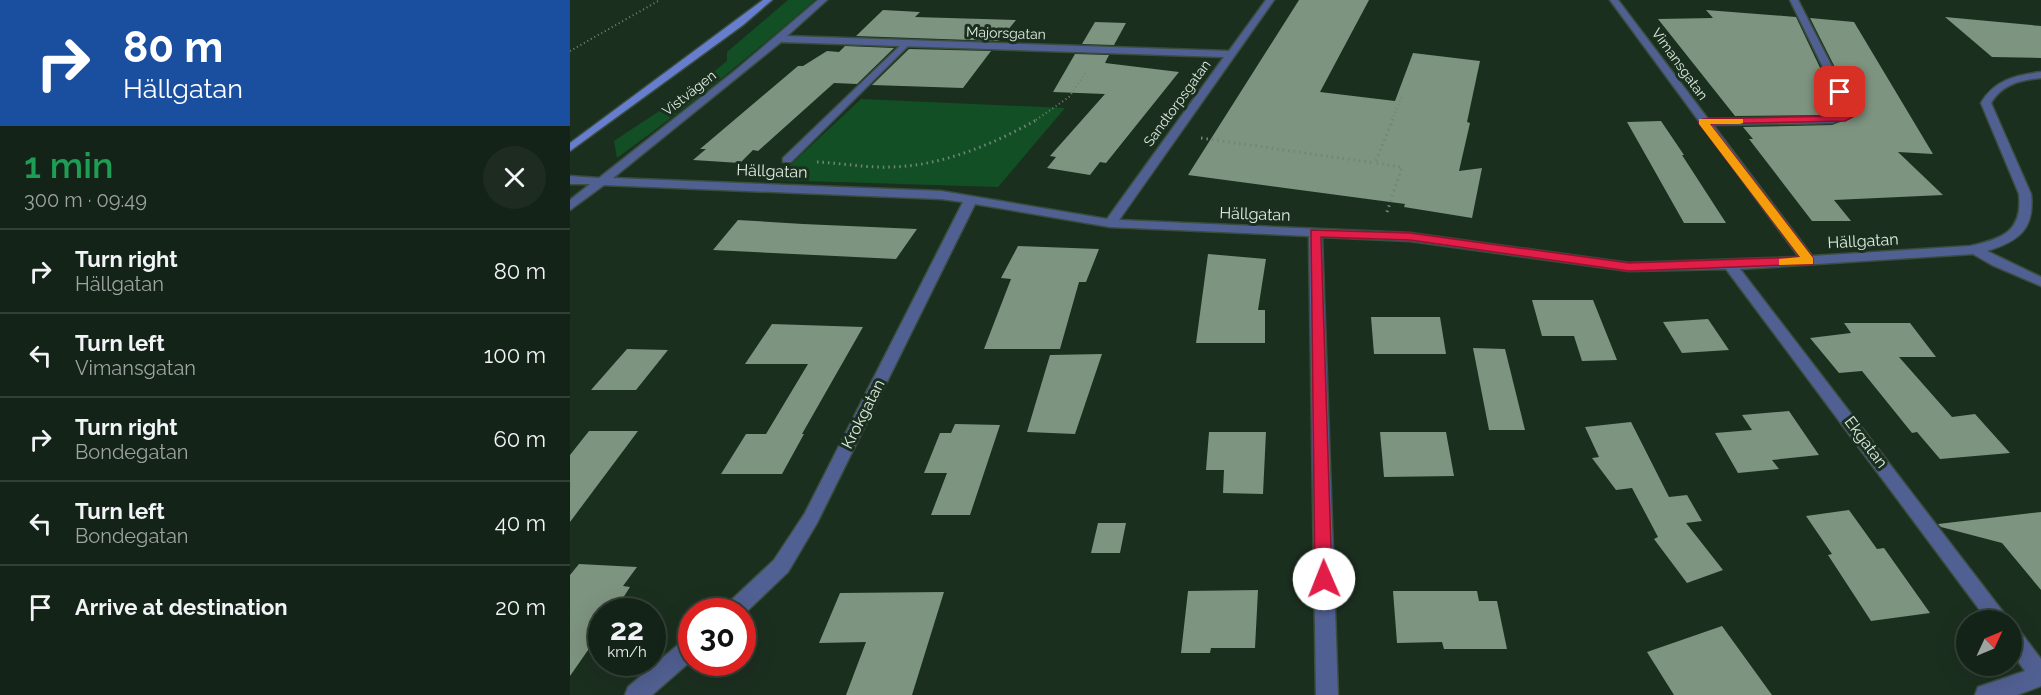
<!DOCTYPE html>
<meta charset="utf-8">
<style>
body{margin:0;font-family:Raleway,sans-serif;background:#1d2b20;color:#f1f3f6;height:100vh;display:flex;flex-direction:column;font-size:22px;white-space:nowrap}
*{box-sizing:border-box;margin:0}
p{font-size:20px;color:#9da4a1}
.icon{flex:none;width:33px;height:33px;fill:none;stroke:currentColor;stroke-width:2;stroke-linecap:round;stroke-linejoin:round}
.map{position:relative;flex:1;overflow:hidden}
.panel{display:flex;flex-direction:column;background:#142317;width:570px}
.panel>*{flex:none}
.banner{background:#1a4fa0;color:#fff;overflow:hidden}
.needle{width:39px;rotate:46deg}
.fabs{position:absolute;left:1386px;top:610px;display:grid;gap:12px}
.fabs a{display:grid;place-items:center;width:66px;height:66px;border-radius:50%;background:#142317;box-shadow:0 6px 24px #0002,0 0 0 2px #334036;font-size:30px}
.speed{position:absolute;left:18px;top:598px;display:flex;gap:12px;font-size:30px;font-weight:700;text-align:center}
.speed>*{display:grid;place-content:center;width:78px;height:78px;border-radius:50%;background:#142317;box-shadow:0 6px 24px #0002,0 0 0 2px #334036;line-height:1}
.speed small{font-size:15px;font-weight:400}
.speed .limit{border:9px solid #d22;background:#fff;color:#111}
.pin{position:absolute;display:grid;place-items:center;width:51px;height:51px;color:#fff;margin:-26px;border-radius:12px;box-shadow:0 3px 9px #0006}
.me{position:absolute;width:66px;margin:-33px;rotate:359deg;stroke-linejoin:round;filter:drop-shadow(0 0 4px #0008)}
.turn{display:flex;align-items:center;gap:21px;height:126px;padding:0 24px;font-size:27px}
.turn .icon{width:78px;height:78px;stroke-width:2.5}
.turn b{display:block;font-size:42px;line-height:51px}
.round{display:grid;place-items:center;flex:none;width:63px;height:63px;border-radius:32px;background:#1d2b20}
.summary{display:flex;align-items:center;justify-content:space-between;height:102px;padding:0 24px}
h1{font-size:36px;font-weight:600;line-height:45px;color:#1e9e55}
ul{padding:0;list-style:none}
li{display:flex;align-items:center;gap:18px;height:84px;padding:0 24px;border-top:2px solid #334036}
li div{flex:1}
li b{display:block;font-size:22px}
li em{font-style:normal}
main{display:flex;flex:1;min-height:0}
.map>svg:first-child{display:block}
</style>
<main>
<section class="panel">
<div class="banner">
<div class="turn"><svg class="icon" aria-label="right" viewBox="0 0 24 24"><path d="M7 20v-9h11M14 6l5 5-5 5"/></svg><div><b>80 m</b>Hällgatan</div></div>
</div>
<div class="summary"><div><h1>1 min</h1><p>300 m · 09:49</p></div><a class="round"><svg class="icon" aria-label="close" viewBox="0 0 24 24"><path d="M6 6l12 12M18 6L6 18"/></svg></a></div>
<ul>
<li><svg class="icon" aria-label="right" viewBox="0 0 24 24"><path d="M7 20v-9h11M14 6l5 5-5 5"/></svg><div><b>Turn right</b><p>Hällgatan</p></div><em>80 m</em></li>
<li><svg class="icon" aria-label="left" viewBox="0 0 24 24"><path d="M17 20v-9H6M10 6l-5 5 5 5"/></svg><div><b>Turn left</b><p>Vimansgatan</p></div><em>100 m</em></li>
<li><svg class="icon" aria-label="right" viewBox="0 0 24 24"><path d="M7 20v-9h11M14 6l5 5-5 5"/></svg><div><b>Turn right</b><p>Bondegatan</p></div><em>60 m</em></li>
<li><svg class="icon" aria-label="left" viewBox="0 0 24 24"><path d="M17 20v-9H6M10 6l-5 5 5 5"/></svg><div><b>Turn left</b><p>Bondegatan</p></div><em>40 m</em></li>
<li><svg class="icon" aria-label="arrive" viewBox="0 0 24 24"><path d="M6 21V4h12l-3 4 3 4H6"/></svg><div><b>Arrive at destination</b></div><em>20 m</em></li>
</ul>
</section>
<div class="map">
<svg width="1471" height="695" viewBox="0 0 1471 695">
<rect width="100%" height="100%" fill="#1b2f1f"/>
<g fill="#124f25">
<path d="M218,0h27c-64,56 -130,109 -198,158l-3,-17c39,-26 78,-50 113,-80v-9z"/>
<path d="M291,99l204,9 -67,79 -224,-7z"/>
</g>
<g fill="#7d9480">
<path d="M729,0h70l-49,92 75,9 18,-48 67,8 -13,61 3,1 -11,48 23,-3 -10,50 -68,-11 1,-3 -217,-29z"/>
<path d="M313,10l37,2 -5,5 101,3 -17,21 -143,-5z"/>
<path d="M1136,10l90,7 45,95 -9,3 -97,1 -77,-97 55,-1z"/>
<path d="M1375,17l96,9v32l-49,-1z"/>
<path d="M1240,18l44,4 79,132 -35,-2 45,43 -109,5 17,21h-39l-63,-82h4l-10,-12 89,-2 23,-9 1,-7z"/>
<path d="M525,22l31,1 -12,22 -32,-1z"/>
<path d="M275,46l49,2 -37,36 -23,-1 -76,68 -5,-1 -13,13 -47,-3 13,-11h-6l98,-83h5l24,-15 12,1z"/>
<path d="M339,49l82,2 -28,37 -91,-3z"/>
<path d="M505,54l34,1 -4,8 74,9 -73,91 -6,-1 -10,13 -43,-7 9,-11 -6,-1 55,-62 -52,-2z"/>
<path d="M1091,121l23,34h-2l44,68h-42l-57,-101z"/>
<path d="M168,220l65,4 114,5 -21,30 -183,-9z"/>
<path d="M448,246l81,3 -13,33h-7l-19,67h-76l27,-70 -10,-1z"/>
<path d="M638,254l58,5 -8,51h7v33h-69z"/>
<path d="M962,300h61l24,60 -35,1 -8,-25h-32z"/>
<path d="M801,317h69l6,37h-72z"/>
<path d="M1138,319l21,31 -47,3 -19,-31z"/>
<path d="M1274,323h66l26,34h-37l53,60 23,-3 35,39 -70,6 -23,-27 -5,1 -50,-62 -23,2 -29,-35 41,-5z"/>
<path d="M202,324l91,3 -61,107h2l-22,40h-61l25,-40h20l42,-70h-63z"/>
<path d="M903,348l32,1 20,81h-36z"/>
<path d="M57,349l41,1 -32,40h-45z"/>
<path d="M532,354l-27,80 -48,-2 23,-77z"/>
<path d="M1219,411l30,44 -47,5 7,9 -41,4 -23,-40 37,-3 -10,-15z"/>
<path d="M1061,422l38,75 18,-2 15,26 -16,2 37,47 -36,13 -33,-44 4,-2 -26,-49 -16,2 -24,-32 7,-1 -14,-30z"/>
<path d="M385,424l45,1 -30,90h-39l16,-42h-23l16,-40h11z"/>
<path d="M19,431h49l-68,91v-67z"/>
<path d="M639,432h57l-3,62 -40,-1 1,-23h-18z"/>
<path d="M810,432h66l8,44 -70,1z"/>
<path d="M1279,510l28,39 7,-1 46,65 -59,8 -43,-66 4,-1 -26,-38z"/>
<path d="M1471,512v78l-39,-47 -61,-16 -3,-3z"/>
<path d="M528,523h28l-6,30h-29z"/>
<path d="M9,564l58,3 -14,19 7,1 -16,25h-12v18l-32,46v-101z"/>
<path d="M688,590l-3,58h-44l-1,5h-29l7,-62z"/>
<path d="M823,591h84l2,10h18l10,48h-63l-2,-7 -45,1z"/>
<path d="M374,592l-32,103h-66l20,-53 -47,1 21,-50z"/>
<path d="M1152,626l50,69h-98l-27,-43z"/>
</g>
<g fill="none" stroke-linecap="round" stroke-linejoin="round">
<g stroke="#3a4d3e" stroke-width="3">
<path id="lane" d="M336,40l5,3 -2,2 -118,117h-8v-4z"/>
</g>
<g stroke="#3a4d3e" stroke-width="3">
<g id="street">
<path d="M248,0h9l-40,36 442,15 37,-51h8l-155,220 291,13 219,30 170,-6 -189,-257h8l90,119 124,-2 11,-3 1,-4 -54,-110h8l56,110 -1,6 -21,7 -119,2 99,131 158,-10c33,-7 53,-15 49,-52l-38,-91c13,-23 35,-28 60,-31v6c-20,2 -39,6 -50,25l40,91c4,35 -12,47 -44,57l54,26v9l-49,-21 -19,-11 -233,15 270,352h-22l-262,-352 -97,2 -219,-30 -88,-4 16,458h-22l-7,-459 -199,-9 -135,-23 -158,319 -29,49 -46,44v-4h-19l3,-7 48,-45 31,-47 158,-311 -22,-3 -337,-14 -34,25v-10l20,-16h-20v-8l29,2 137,-108zM211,42l443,15 -117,162 -166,-28 -328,-13z"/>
<path d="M1442,627l7,3 22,29v27l-24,9h-42l3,-8 47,-16 -13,-18z"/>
<path d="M122,636v24l-40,35h-27l3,-8 57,-48z"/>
</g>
</g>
<g stroke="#3a4d3e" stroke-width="3">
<path id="secondary" d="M193,0h9l-29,25 -173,126v-8z"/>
</g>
<g stroke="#748577" stroke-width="2" stroke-dasharray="1 3" stroke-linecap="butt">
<path d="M0,51l90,-51"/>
<path d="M466,120l33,-23 17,-25"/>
<path d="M822,120l10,-24"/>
</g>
<g stroke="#748577" stroke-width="3" stroke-dasharray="1.5 4" stroke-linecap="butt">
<path d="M631,138l174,25"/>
<path d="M247,162c24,1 49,6 74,5 51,-1 103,-23 147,-48"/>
<path d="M817,212l15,-45 -27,-4 18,-44"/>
</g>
<use href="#lane" fill="#516092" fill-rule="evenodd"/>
<use href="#street" fill="#516092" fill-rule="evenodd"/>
<use href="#secondary" fill="#677dcd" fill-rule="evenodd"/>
</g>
<path fill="#e11d48" stroke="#92132f" stroke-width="1.5" d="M1270,89l4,3 10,18 -3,8 -6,3 -135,3 103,134v6l-184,7 -219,-31 -89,-3 11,342 -2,6 -6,2 -7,-2 -2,-6 -4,-349 99,3 219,30 171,-6 -102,-135 5,-3 137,-3 4,-6 -9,-18z"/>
<path fill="#f59e0b" d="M1129,119h44v4l-3,1h-30l103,134v6l-34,1v-6l21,-2 -101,-133z"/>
<g text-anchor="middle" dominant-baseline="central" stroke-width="6" stroke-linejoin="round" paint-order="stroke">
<g font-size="14" fill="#dfece1" stroke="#1b2f1f">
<text transform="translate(436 33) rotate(2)">Majorsgatan</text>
<text transform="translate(1110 64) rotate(54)">Vimansgatan</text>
<text transform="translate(119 93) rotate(-38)">Vistvägen</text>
<text transform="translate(607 103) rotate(-54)">Sandtorpsgatan</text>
</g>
<g font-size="16" fill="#dfece1" stroke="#1b2f1f">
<text transform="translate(202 171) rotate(2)">Hällgatan</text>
<text transform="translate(685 214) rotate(2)">Hällgatan</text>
<text transform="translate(1293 241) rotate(-3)">Hällgatan</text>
<text transform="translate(293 414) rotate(-63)">Krokgatan</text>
<text transform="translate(1296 442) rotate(53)">Ekgatan</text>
</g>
</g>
</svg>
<div class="fabs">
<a><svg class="needle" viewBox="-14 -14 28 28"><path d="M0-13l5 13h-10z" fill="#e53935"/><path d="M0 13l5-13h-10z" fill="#9da4a1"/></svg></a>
</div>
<div class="speed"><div>22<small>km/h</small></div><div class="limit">30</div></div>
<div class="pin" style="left:1270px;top:92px;background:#d93025"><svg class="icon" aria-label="arrive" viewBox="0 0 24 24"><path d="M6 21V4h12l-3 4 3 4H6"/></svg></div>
<svg class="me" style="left:754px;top:579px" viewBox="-20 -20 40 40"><circle r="19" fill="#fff"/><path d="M0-13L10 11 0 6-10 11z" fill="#e11d48"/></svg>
</div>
</main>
